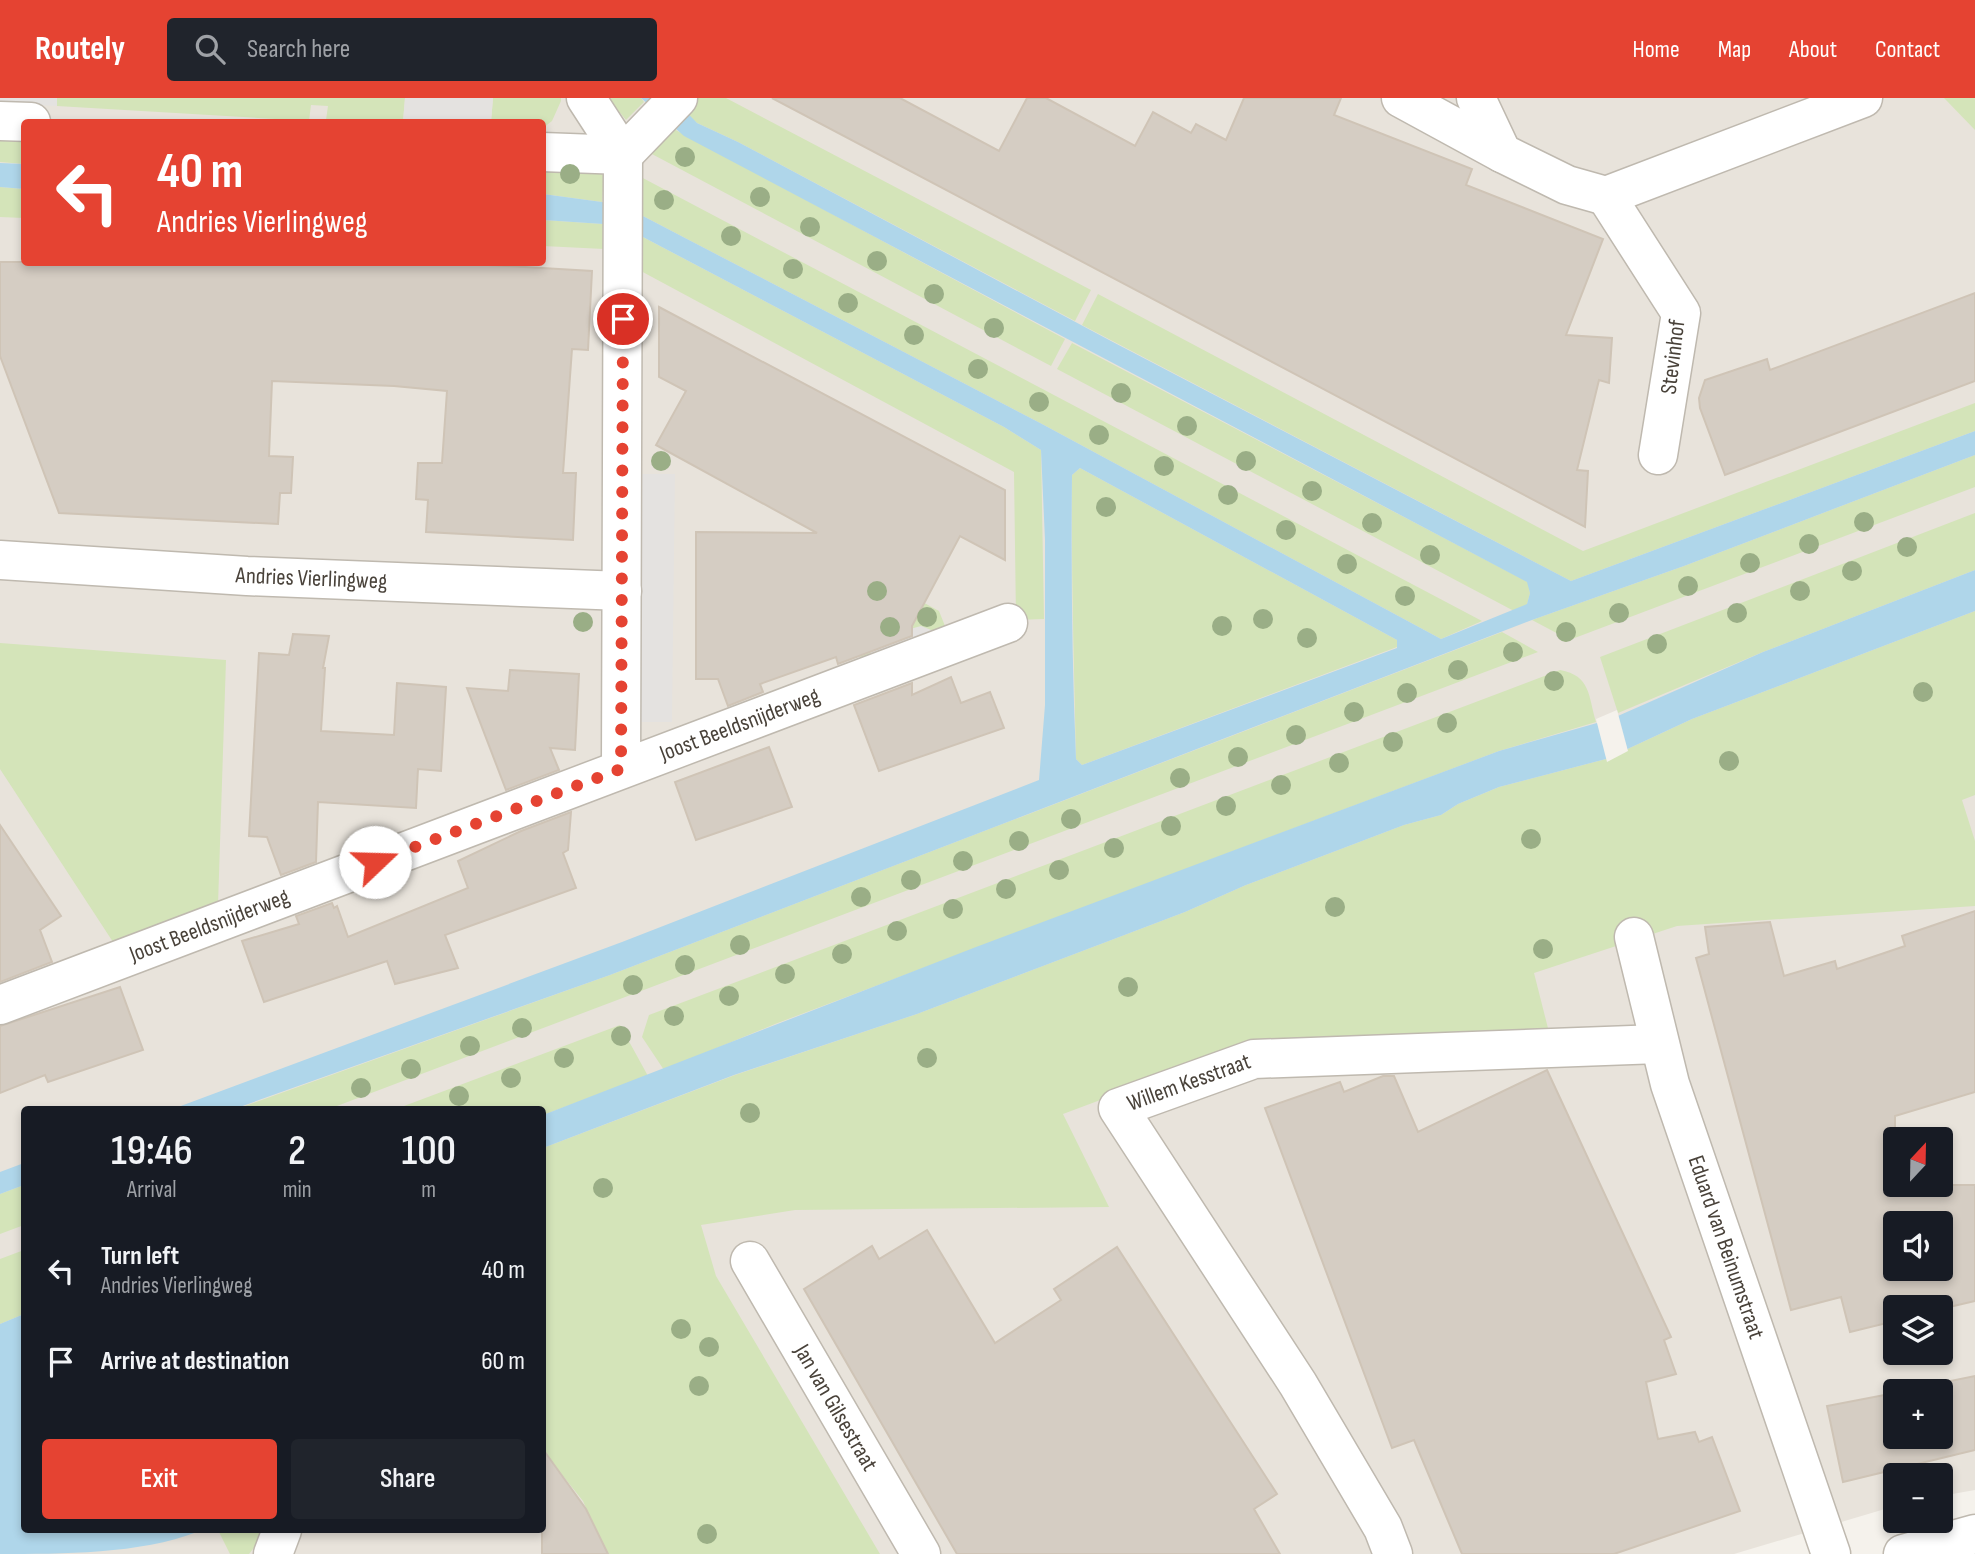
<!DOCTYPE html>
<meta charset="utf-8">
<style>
body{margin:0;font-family:"Sofia Sans Condensed",sans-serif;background:#20242c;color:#f1f3f6;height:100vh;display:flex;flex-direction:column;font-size:26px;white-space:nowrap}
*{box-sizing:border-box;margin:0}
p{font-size:23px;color:#9ea1a6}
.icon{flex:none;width:38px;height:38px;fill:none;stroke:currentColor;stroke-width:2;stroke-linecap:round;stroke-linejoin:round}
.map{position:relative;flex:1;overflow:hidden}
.sheet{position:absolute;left:21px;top:1008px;width:525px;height:427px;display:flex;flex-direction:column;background:#171b24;border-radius:7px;box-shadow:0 4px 10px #0003}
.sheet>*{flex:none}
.banner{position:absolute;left:21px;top:21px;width:525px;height:147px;border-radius:7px;box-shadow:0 4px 10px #0003;background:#e54332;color:#fff;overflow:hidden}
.needle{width:46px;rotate:22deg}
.buttons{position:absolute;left:1883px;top:1029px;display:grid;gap:14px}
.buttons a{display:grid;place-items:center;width:70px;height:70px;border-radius:7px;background:#171b24;box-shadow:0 4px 10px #0003;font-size:35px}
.pin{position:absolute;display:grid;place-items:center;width:60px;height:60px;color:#fff;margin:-30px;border:4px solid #fff;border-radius:50%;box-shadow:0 2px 7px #0007}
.me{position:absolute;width:77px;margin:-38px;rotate:69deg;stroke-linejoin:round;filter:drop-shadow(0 0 5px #0008)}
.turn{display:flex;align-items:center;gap:24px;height:147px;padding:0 21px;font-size:32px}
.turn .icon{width:91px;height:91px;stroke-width:2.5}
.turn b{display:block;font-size:49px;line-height:60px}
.eta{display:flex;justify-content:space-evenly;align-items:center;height:119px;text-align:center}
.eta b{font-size:42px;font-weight:600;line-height:49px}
.primary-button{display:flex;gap:14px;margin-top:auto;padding:14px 21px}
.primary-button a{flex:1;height:80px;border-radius:7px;background:#e54332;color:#fff;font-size:28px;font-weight:600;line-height:80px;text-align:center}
.primary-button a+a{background:#20242c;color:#f1f3f6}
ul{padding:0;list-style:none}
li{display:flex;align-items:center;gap:21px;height:91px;padding:0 21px}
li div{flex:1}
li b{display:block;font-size:26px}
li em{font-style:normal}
header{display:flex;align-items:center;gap:42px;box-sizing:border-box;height:98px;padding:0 35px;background:#e54332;color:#fff}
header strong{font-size:33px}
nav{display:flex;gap:38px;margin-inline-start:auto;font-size:24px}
.search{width:490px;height:63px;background:#20242c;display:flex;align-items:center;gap:18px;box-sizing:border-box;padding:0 24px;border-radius:7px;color:#9ea1a6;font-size:26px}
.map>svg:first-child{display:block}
</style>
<header>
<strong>Routely</strong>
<div class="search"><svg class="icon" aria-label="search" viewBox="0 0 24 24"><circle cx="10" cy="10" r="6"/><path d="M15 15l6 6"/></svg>Search here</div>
<nav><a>Home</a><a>Map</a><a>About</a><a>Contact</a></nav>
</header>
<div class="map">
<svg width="1975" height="1456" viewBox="0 0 1975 1456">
<rect width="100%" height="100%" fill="#f5f2ec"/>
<path fill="#e8e3db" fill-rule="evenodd" d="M0,0h1959l16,28v1364l-34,6v-21h-46v31l-161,48h-1734zM24,24h518v140h-518zM24,1012h518v420h-518zM1895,1041h46v46h-46zM1895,1125h46v46h-46zM1895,1209h46v46h-46zM1895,1293h46v46h-46z"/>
<g fill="#d4e4b9">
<path d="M57,0h348l-2,24 -77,-2 2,-14 -17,-1 -2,16 -252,-15z"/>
<path d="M493,0h68v3l-9,20 -9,7 -1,-6h-51z"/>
<path d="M608,0h33l3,4 -18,18z"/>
<path d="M698,0h28l365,192 -16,31 -337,-179 -41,-19 -12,-10z"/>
<path d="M1944,0h31v32z"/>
<path d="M672,30l393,211 -14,27 -401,-213z"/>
<path d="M0,37l24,2v27l-24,-2z"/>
<path d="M543,66l56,6 5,7 -2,25 -59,-8z"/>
<path d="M639,78l843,445 -41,18 -399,-215 -401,-209z"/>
<path d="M0,89l24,2v29l-24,-1z"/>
<path d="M543,122l60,4 1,25 -61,-3z"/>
<path d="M641,138l363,191 37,23 3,169 -28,1 -2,-148 -375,-202z"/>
<path d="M1098,196l485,257 392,-148v28l-404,150 -489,-256z"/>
<path d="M1072,245l456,239 2,11 -3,12 -13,6 -457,-242z"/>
<path d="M1975,357v32l-411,155v-5l-32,-17 152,-54z"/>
<path d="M1080,370l317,172v7l-315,118 -6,-6c-2,-95 -5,-190 -4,-284z"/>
<path d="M1975,415v57l-212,82 -145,61 -18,-56z"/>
<path d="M862,471l77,42 8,20 -87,33z"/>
<path d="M1975,513v184l-13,5 13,41v65l-298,20 -143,47 17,67 -312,8 -176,66 46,93 -314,3 -94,15 15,51 164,278h-274l-23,-53 -40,-50v-303l192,-73 182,-61 268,-102 61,-27 158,-60 37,-10 17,-11 41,-17 107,-28 86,-40z"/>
<path d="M1502,534l36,20 -1209,457 -95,1 376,-135z"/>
<path d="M0,545l226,17 -8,245 -105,37 -113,-173z"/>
<path d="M1560,572c31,6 28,25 36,52l-97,29 -724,273 -111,46 -22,-33 7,-22z"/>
<path d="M620,927l28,51 -105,39 -1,-5 -146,-1z"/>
<path d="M24,1087v40l-24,9v-40z"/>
<path d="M24,1152v64l-24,10v-65z"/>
<path d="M218,1432h50l-19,24h-19z"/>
</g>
<g fill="#e4e2e0">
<path d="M0,0h57v8l-57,-3z"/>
<path d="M405,0h88l-2,24h-88z"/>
<path d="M641,376h34l-3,248h-33z"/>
<path d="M921,528l18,7 -75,29 17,-25z"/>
</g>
<g fill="#afd6ea" fill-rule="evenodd">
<path d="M641,0h32l24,25 41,19 373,199 460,240 404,-150v24l-291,111 -152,54 -922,355 -376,134 -64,1 452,-168 417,-162 6,-75v-165l-4,-90 -37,-23 -363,-191 -38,-12 -60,-4v-26l59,8 39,13 401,209 399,215 86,-35 3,-11 -3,-11 -843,-446zM1080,370l317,172v8l-315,117 -6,-6c-4,-94 -5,-190 -4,-284z"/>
<path d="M0,65l24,1v25l-24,-2z"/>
<path d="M1975,472v41l-283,108 -86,40 -107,28 -41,17 -17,11 -37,10 -158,60 -61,27 -268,102 -183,61 -191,73v-33l433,-168 523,-196 112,-32 152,-67z"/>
<path d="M24,1065v22l-24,9v-22z"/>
<path d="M24,1216v216h176l-3,2c-56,22 -136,22 -197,22v-230z"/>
</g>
<path fill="#f5f2ec" d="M1617,612l11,41 -21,11 -11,-43z"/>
<g fill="#d5cdc3" stroke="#cfc4b6" stroke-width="2" fill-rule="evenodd">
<path d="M772,0h128l99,53 28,-53h19l89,48 18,-34 38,21 5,-9 30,16 18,-42h97l-7,17 138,54 -6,16 137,54 -37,96 46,3 -3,45 -10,-3 -22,90 11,1 -3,56z"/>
<path d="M0,164h438l154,9 -4,79 -16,-1 -9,124h13l-3,67 -147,-8 2,-32 -12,-1 2,-36h24l5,-72 -53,-5 -122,-5 -3,75 24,1 -2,36h-11l-2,31 -219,-11 -59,-157z"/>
<path d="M1975,195v88l-250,94 -25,-67 -1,-10 6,-18 62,-21 3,11z"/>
<path d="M659,209l346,183v70l-45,-24 -48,90v10l-74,28 -2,-7 -76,27 3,8 -35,14 -10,-27h-22v-147l121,1 -161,-88 30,-54 -27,-14z"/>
<path d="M293,536l36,2 -6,32h2l-4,63 73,4 3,-52 49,4 -5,84 -23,-2 -2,39 -98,-6 -2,60 -35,13 -14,-38 -18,-1 10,-183 30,2z"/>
<path d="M510,572l69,4 -4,76 -25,-2 9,22 -53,20 -39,-102 41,3z"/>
<path d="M951,579l10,26 29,-11 14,36 -125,43 -25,-66 58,-22v12z"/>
<path d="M769,649l23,60 -96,33 -21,-58z"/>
<path d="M571,714l-3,38 -5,3 13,35 -131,47 13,33 -63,16 -8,-23 -123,41 -22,-61 57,-17 -3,-8 36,-13 2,5 3,-2 11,31 120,-49 -10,-27 63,-30z"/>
<path d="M0,727l61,91 -21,14 12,32 -52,20z"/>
<path d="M1975,813v181l-80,24v69h80v116l-34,8 -46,-2v14l-45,11 -9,-35 -50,13 -95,-352 13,-4 -4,-27 65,-5 14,54 51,-15 2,8 68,-23 -3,-10zM1895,1125h46v46h-46z"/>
<path d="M120,889l23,63 -95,32 -3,-7 -45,18v-67z"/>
<path d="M1547,972l124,267 -7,3 12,34 -30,8 12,57 37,-7 4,10 13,-5 28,74 -126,43h-152l-48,-114 -22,8 -127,-340 75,-26 4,10 39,-16h11l24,56z"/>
<path d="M927,1132l68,113 66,-43 -7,-11 63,-42 160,247 -23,15 26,45h-323l-153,-265 68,-43 7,13z"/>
<path d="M1975,1278v74l-132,32 -16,-76 68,-13v44h46v-46h-39z"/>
<path d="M542,1350l44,61 22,45h-66z"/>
</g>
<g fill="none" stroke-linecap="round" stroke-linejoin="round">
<g stroke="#bfb9af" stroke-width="41">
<g id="minor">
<path d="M586,0l37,57"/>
<path d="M1401,0l101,55"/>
<path d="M1476,0l26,55 65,32 39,11 257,-98"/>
<path d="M0,23l31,1"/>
<path d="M542,54l81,3"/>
<path d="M623,57l55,-57"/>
<path d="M1606,98l75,117 -23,142"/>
<path id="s1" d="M0,462l247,16 375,15"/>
<path d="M621,671l2,-614"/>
<path id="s2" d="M1634,839l36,147 161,470"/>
<path id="s3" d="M0,907l1008,-382"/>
<path id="s4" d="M750,1163l171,293"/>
<path d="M273,1456l9,-24"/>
<path id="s5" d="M1393,1456l-10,-26 -85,-144 -180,-276 136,-49 405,-15"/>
<path d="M1903,1456l72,-20"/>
</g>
</g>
<use href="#minor" stroke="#fff" stroke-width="38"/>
</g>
<g fill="#9aae86">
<circle cx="685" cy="59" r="10"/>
<circle cx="570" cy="76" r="10"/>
<circle cx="760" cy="99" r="10"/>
<circle cx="664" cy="102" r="10"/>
<circle cx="810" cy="129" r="10"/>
<circle cx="731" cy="138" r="10"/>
<circle cx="877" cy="163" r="10"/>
<circle cx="793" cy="171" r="10"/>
<circle cx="934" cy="196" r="10"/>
<circle cx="848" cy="205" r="10"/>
<circle cx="994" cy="230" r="10"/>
<circle cx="914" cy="237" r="10"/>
<circle cx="978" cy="271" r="10"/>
<circle cx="1121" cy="295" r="10"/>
<circle cx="1039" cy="304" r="10"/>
<circle cx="1187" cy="328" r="10"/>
<circle cx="1099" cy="337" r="10"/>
<circle cx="661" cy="363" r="10"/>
<circle cx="1246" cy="363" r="10"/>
<circle cx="1164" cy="368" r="10"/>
<circle cx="1312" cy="393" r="10"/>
<circle cx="1228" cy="397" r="10"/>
<circle cx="1106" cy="409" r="10"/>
<circle cx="1864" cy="424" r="10"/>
<circle cx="1372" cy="425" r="10"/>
<circle cx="1286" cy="432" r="10"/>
<circle cx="1809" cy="446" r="10"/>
<circle cx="1907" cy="449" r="10"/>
<circle cx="1430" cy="457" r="10"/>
<circle cx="1750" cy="465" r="10"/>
<circle cx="1347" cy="466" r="10"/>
<circle cx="1852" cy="473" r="10"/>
<circle cx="1688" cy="488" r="10"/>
<circle cx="877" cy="493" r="10"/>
<circle cx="1800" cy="493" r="10"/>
<circle cx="1405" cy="498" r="10"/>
<circle cx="1619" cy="515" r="10"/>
<circle cx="1737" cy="515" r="10"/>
<circle cx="927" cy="519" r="10"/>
<circle cx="1263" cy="521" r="10"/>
<circle cx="583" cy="524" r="10"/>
<circle cx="1222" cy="528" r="10"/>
<circle cx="890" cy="529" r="10"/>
<circle cx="1566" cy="534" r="10"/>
<circle cx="1307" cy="540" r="10"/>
<circle cx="1657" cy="546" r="10"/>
<circle cx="1513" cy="554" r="10"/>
<circle cx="1458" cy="572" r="10"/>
<circle cx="1554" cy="583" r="10"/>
<circle cx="1923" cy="594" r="10"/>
<circle cx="1407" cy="595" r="10"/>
<circle cx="1354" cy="614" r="10"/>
<circle cx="1447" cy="625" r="10"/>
<circle cx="1296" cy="637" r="10"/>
<circle cx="1393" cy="644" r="10"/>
<circle cx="1238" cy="659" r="10"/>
<circle cx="1729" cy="663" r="10"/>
<circle cx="1339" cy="665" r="10"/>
<circle cx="1180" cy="680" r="10"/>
<circle cx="1281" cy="687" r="10"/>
<circle cx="1226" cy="708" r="10"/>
<circle cx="1071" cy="721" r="10"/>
<circle cx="1171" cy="728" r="10"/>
<circle cx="1531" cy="741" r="10"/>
<circle cx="1019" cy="743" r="10"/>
<circle cx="1114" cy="750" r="10"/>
<circle cx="963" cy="763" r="10"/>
<circle cx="1059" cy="772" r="10"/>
<circle cx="911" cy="782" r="10"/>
<circle cx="1006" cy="791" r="10"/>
<circle cx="861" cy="799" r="10"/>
<circle cx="1335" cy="809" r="10"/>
<circle cx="953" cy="811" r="10"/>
<circle cx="897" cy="833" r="10"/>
<circle cx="740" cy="847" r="10"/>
<circle cx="1543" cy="851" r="10"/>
<circle cx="842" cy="856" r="10"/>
<circle cx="685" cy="867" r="10"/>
<circle cx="785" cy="876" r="10"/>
<circle cx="633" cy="887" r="10"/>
<circle cx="1128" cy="889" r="10"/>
<circle cx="729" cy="898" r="10"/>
<circle cx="674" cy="918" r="10"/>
<circle cx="522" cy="930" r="10"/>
<circle cx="621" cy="938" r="10"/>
<circle cx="470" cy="948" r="10"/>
<circle cx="564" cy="960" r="10"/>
<circle cx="927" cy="960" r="10"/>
<circle cx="411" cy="971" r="10"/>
<circle cx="511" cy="980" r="10"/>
<circle cx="361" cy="990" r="10"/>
<circle cx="459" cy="998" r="10"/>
<circle cx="750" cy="1015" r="10"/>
<circle cx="603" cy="1090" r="10"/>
<circle cx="681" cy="1231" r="10"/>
<circle cx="709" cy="1249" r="10"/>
<circle cx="699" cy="1288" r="10"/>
<circle cx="707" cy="1436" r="10"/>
</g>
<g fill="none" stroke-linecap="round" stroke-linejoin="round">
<path stroke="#e54332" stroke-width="12" stroke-dasharray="0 21.6" d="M375,764l246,-93 2,-450"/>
</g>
<g text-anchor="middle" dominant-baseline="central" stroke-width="5" stroke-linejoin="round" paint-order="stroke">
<g font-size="23" fill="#49423a" stroke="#fff">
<text transform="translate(1673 259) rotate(-83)">Stevinhof</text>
<text stroke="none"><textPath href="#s1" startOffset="312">Andries Vierlingweg</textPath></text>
<text stroke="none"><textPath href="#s3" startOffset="791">Joost Beeldsnijderweg</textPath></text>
<text stroke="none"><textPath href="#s3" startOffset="224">Joost Beeldsnijderweg</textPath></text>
<text stroke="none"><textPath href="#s5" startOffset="600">Willem Kesstraat</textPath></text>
<text stroke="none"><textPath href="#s2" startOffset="324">Eduard van Beinumstraat</textPath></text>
<text stroke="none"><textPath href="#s4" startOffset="170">Jan van Gilsestraat</textPath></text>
</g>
</g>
</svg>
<div class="buttons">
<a><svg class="needle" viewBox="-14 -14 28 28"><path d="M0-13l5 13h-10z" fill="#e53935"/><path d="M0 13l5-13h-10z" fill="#9ea1a6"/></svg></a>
<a><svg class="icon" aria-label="sound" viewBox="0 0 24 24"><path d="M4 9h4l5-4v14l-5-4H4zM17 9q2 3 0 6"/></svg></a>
<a><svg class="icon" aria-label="layers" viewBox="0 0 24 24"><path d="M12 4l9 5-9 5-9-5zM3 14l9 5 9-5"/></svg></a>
<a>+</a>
<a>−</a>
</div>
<div class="pin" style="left:623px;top:221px;background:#d93025"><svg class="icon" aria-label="arrive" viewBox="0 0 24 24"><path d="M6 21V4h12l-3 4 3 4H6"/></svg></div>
<svg class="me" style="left:375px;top:764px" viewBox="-20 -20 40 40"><circle r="19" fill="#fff"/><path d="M0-13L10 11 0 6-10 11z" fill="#e54332"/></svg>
<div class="banner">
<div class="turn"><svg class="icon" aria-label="left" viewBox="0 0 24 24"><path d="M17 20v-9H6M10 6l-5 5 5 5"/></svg><div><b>40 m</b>Andries Vierlingweg</div></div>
</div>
<section class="sheet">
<div class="eta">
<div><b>19:46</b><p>Arrival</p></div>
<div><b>2</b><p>min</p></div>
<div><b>100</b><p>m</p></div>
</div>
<ul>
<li><svg class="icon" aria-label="left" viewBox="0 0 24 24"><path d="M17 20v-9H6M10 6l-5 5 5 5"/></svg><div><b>Turn left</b><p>Andries Vierlingweg</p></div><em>40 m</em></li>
<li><svg class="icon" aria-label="arrive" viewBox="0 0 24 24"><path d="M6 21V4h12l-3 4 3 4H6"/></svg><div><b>Arrive at destination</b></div><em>60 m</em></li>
</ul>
<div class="primary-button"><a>Exit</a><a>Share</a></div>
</section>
</div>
